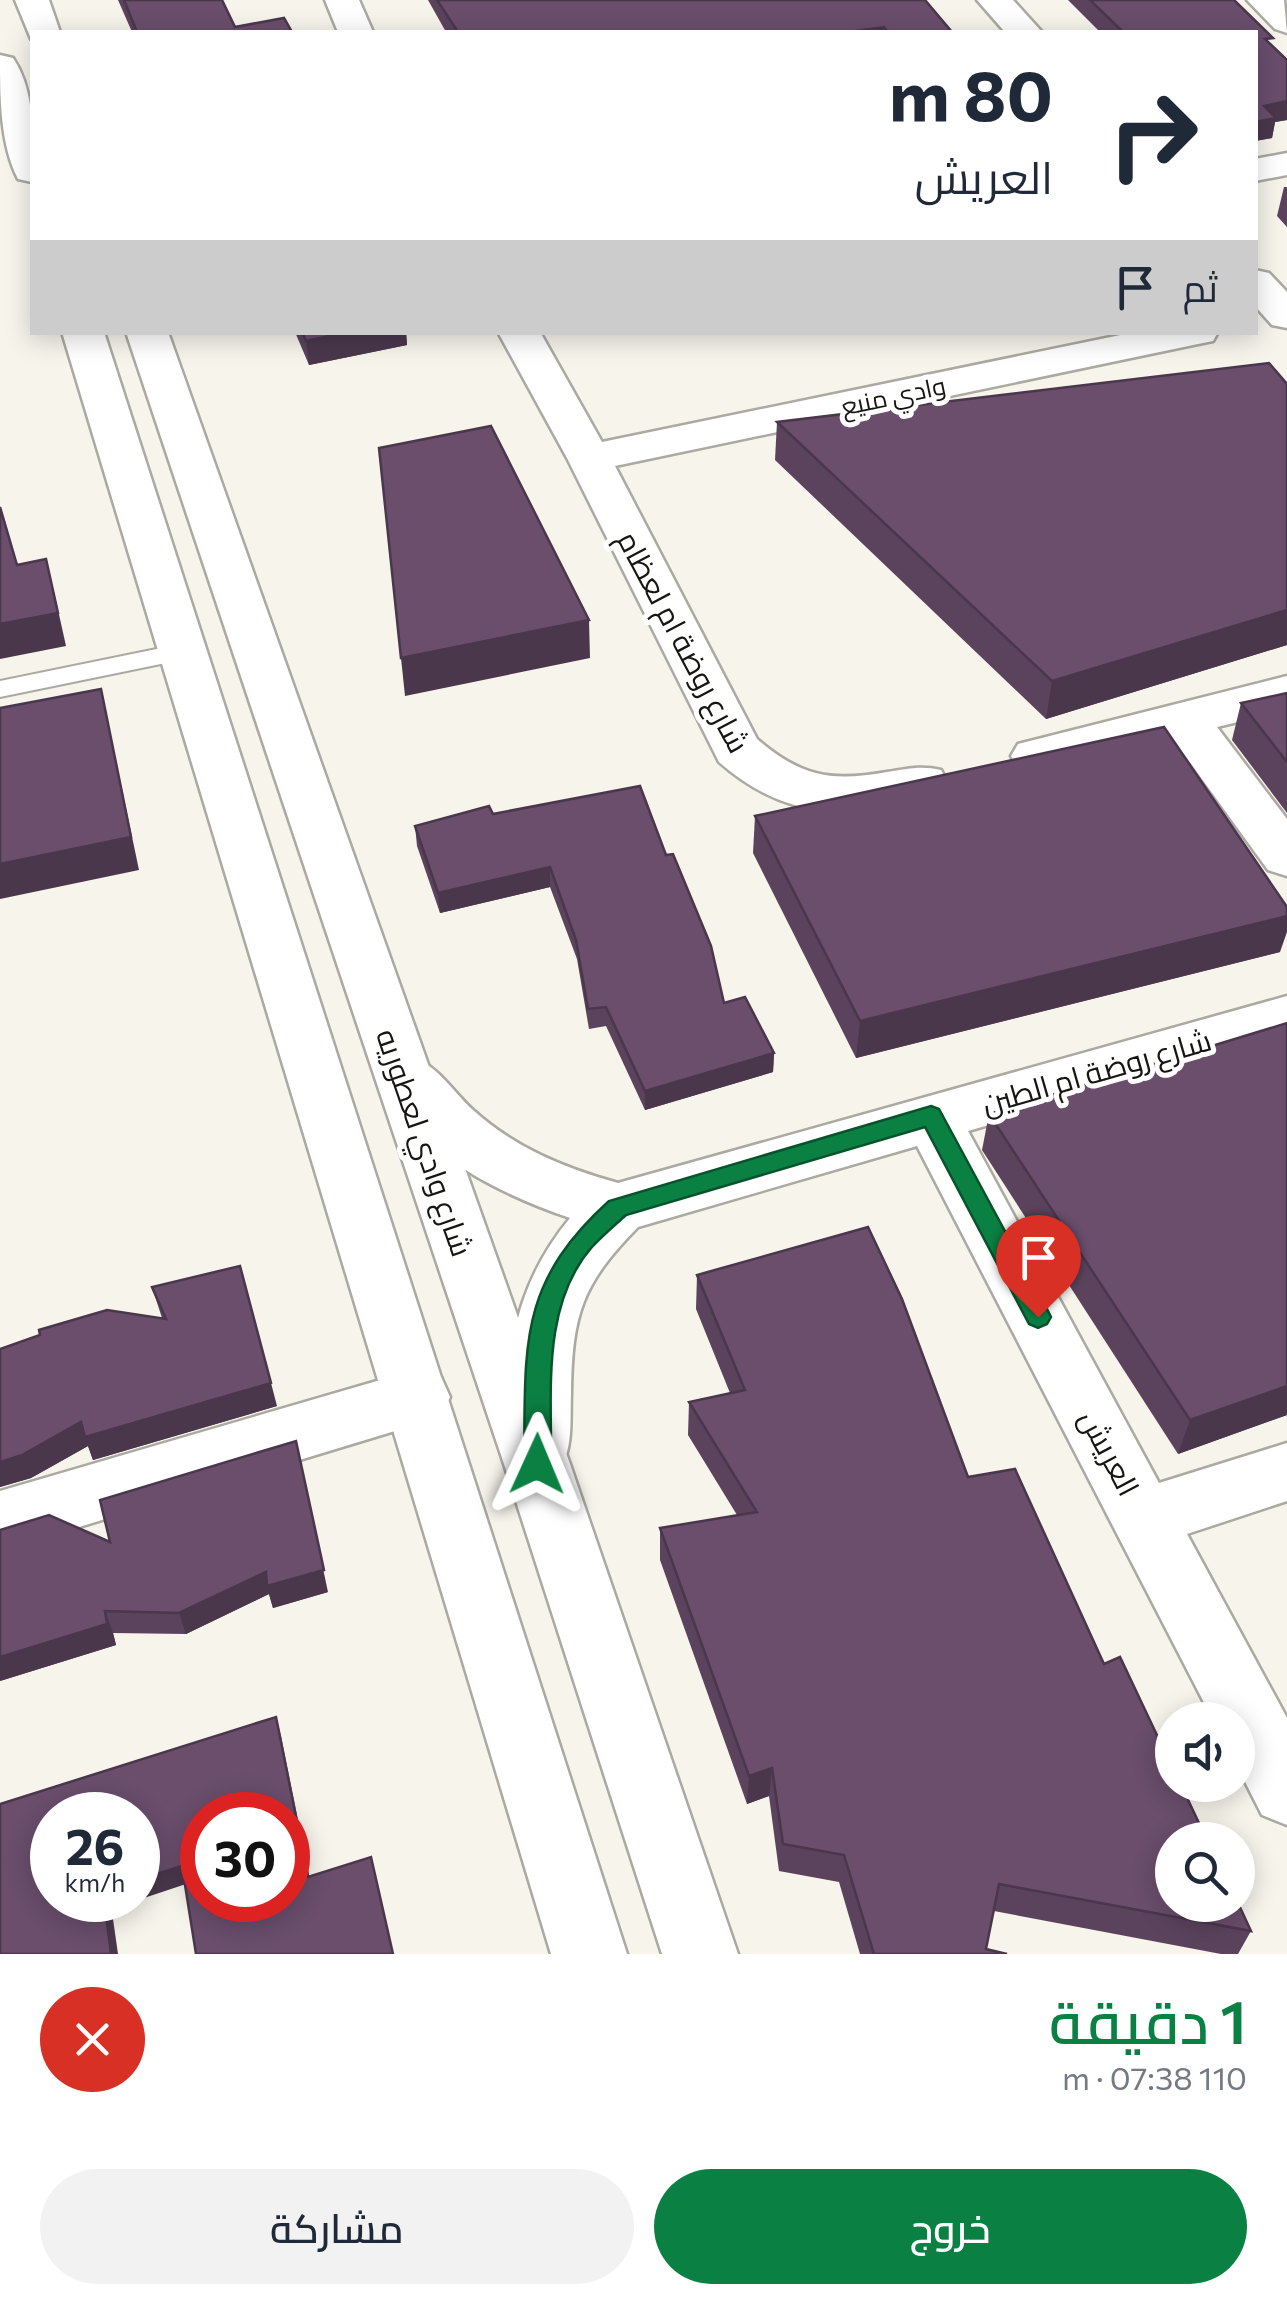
<!DOCTYPE html>
<html lang="ar">
<meta charset="utf-8">
<style>
body{margin:0;font-family:Commissioner,Cairo,sans-serif;background:#f2f2f3;color:#1f2937;direction:rtl;height:100vh;display:flex;flex-direction:column;font-size:38px;white-space:nowrap}
*{box-sizing:border-box;margin:0}
p{font-size:32px;color:#747a83}
.icon{flex:none;width:55px;height:55px;fill:none;stroke:currentColor;stroke-width:2;stroke-linecap:round;stroke-linejoin:round}
.map{position:relative;height:1954px;overflow:hidden;direction:ltr}
.details{display:flex;flex-direction:column;background:#fff;flex:1}
.details>*{flex:none}
.banner{position:absolute;left:30px;top:30px;width:1228px;height:305px;border-radius:0px;box-shadow:0 5px 25px #0003;direction:rtl;background:#fff;color:#1f2937;overflow:hidden}
.fabs{position:absolute;left:1155px;top:1702px;display:grid;gap:20px}
.fabs a{display:grid;place-items:center;width:100px;height:100px;border-radius:50%;background:#fff;box-shadow:0 5px 25px #0003;font-size:50px}
.speed{position:absolute;left:30px;top:1792px;display:flex;gap:20px;font-size:50px;font-weight:700;text-align:center}
.speed>*{display:grid;place-content:center;width:130px;height:130px;border-radius:50%;background:#fff;box-shadow:0 5px 25px #0003;line-height:1}
.speed small{font-size:25px;font-weight:400}
.speed .limit{border:15px solid #d22;background:#fff;color:#111}
.pin{position:absolute;display:grid;place-items:center;width:85px;height:85px;color:#fff;margin:-102px -42px;border-radius:50% 50% 50% 0;rotate:-45deg;box-shadow:0 0 10px #0007}
.pin .icon{rotate:45deg}
.me{position:absolute;width:110px;margin:-55px;rotate:1deg;stroke-linejoin:round;filter:drop-shadow(0 0 8px #0008)}
.turn{display:flex;align-items:center;gap:35px;height:210px;padding:0 40px;font-size:45px}
.turn .icon{width:130px;height:130px;stroke-width:2.5}
.turn b{display:block;font-size:70px;line-height:85px}
.then{display:flex;align-items:center;height:95px;padding:0 40px;background:#0003;gap:20px;font-size:38px}
.round{display:grid;place-items:center;flex:none;width:105px;height:105px;border-radius:52px;background:#f2f2f3}
.headline{display:flex;align-items:center;justify-content:space-between;height:170px;padding:0 40px}
h1{font-size:60px;font-weight:600;line-height:75px;color:#0b8043}
.action{display:flex;gap:20px;margin-top:auto;padding:20px 40px}
.action a{flex:1;height:115px;border-radius:60px;background:#0b8043;color:#fff;font-size:40px;font-weight:600;line-height:115px;text-align:center}
.action a+a{background:#f2f2f3;color:#1f2937}
.map>svg:first-child{display:block}
</style>
<div class="map">
<svg width="1287" height="1954" viewBox="0 0 1287 1954">
<rect width="100%" height="100%" fill="#f6f4eb"/>
<g fill="none" stroke-linecap="round" stroke-linejoin="round">
<g stroke="#aba9a1" stroke-width="4">
<path id="lane" d="M181,644l12,8 -3,6 -190,39v-16z"/>
</g>
<g stroke="#aba9a1" stroke-width="5">
<g id="street">
<path d="M325,0h34l14,32h-35z"/>
<path d="M977,0h36l29,32h-37z"/>
<path d="M1247,0h37l3,33 -12,-4z"/>
<path d="M1287,153v22l-32,6v-22z"/>
<path d="M1255,270l14,3 18,19v36l-15,-3 -17,-19z"/>
<path d="M498,332h42l62,110 533,-110h83l-5,9 -15,3 -583,122 142,273c44,38 74,43 130,33 20,-3 34,-7 54,-2l7,13 -7,13c-84,24 -153,27 -222,-34l-152,-304z"/>
<path d="M1287,676v34l-70,17 70,92v57l-19,-6 -95,-131 -137,34 -18,-5 -7,-12 7,-12z"/>
<path d="M1287,996v42l-319,93 191,352 128,-40v58l-100,33 100,184v107l-25,-10 -24,-47v-48h-25l-296,-574 -279,81c-56,57 -66,87 -67,167 -1,27 2,50 -10,75l-23,9 -23,-9c-11,-23 -9,-43 -8,-69 2,-70 18,-127 63,-182 -74,-25 -155,-67 -194,-139l9,-16c14,-4 23,-8 37,-1 19,9 35,34 51,48 42,38 91,58 145,73z"/>
<path d="M418,1369l23,8 9,20 -9,20 -441,134v-60z"/>
</g>
</g>
<g stroke="#aba9a1" stroke-width="5">
<g id="secondary">
<path d="M15,0h34l11,32h-28l-1,7z"/>
<path d="M0,55l13,3c24,36 19,83 19,124l-14,-3c-18,-35 -18,-83 -18,-124z"/>
<path d="M62,332h42l523,1622h-76z"/>
<path d="M126,332h42l402,1132 168,490h-76l-158,-490z"/>
</g>
</g>
<use href="#lane" fill="#fff" fill-rule="evenodd"/>
<use href="#street" fill="#fff" fill-rule="evenodd"/>
<use href="#secondary" fill="#fff" fill-rule="evenodd"/>
</g>
<g fill="#5b435d">
<path d="M118,0h104l13,27 57,5h-160z"/>
<path d="M428,0h497l27,32h-506z"/>
<path d="M1068,0h166l37,45 16,15v60l-12,2 -3,16 -17,3v-109h-155z"/>
<path d="M1284,187h3v40l-10,-11z"/>
<path d="M295,332h111l1,13 -98,20z"/>
<path d="M1287,384v261l-241,74 -271,-259 2,-38z"/>
<path d="M1287,693v120l-55,-73 9,-37z"/>
<path d="M493,814l173,41 58,148 50,50 -1,19 -128,38 -39,-84 -17,3 -12,-70 -27,-72 -110,26 -23,-67 -2,-20z"/>
<path d="M755,816l525,136 -424,106 -103,-205z"/>
<path d="M989,1114l298,301 -109,39 -196,-304z"/>
<path d="M697,1275l271,202 136,187 147,267 -13,23h-17l-227,-43 -8,38 21,5h-147l-21,-72 -60,-11 -10,-75 -22,8 -87,-244v-32l77,-13 -49,-80 1,-33 41,-9 -34,-84z"/>
<path d="M152,1287l125,119 -184,54 -5,-14 -57,32 -31,9v-138l40,-14 122,-17z"/>
<path d="M110,1542l218,50 -55,16 -4,-14 -83,40 -73,-1 3,12 -116,36z"/>
</g>
<g fill="#4a374c">
<path d="M884,27l-1,5h-34z"/>
<path d="M1287,101v19l-12,2 -3,16 -17,3v-19l9,-16z"/>
<path d="M347,332h59l1,13 -98,20 -3,-24z"/>
<path d="M54,592l12,54 -66,13v-35z"/>
<path d="M1287,610v35l-241,74 6,-38z"/>
<path d="M589,620l1,38 -185,38 -4,-38z"/>
<path d="M101,689l38,181 -139,29v-35z"/>
<path d="M550,867v20l-110,26 -2,-20z"/>
<path d="M1287,916v16l-7,20 -424,106 4,-37z"/>
<path d="M774,1053l-1,19 -128,38v-19z"/>
<path d="M271,1383l6,23 -184,54 -5,-14 -57,32 -31,9v-25l81,-40z"/>
<path d="M1287,1386v29l-109,39 12,-34z"/>
<path d="M296,1441l32,151 -55,16 -4,-14 -83,40 -7,-21z"/>
<path d="M105,1611l8,22 3,12 -116,36v-24z"/>
<path d="M276,1717l5,19 32,158 -5,-17z"/>
<path d="M772,1768l-3,28 -22,8 2,-28z"/>
<path d="M182,1866l7,17 -51,17v-20z"/>
<path d="M104,1900h33l-17,6v3l-8,3 6,42h-7z"/>
</g>
<g fill="#6a4e6c" stroke="#4a374c" stroke-width="2.5" fill-rule="evenodd">
<path d="M124,0h98l13,27 49,-9 8,14h-155z"/>
<path d="M437,0h488l27,32h-64l-4,-5 -35,5h-391z"/>
<path d="M1090,0h144l39,38 -8,1 22,21v41l-23,5 12,12 -21,4v-90h-132z"/>
<path d="M302,332h45l-41,9z"/>
<path d="M1269,363l18,21v226l-235,71 -275,-259z"/>
<path d="M491,426l98,194 -188,38 -22,-210z"/>
<path d="M0,507l17,58 29,-6 12,54 -58,11z"/>
<path d="M101,689l30,148 -131,27v-156z"/>
<path d="M1287,693v69l-46,-59z"/>
<path d="M1164,727l123,180v9l-427,105 -105,-205z"/>
<path d="M640,786l26,69 7,-1 38,92 13,57 21,-6 29,56 -129,38 -39,-84 -18,2 -12,-69 -26,-73 -112,26 -23,-67 74,-20 4,8z"/>
<path d="M1287,1023v363l-97,34 -201,-306z"/>
<path d="M868,1227l34,72 66,178 47,-8 89,195 16,-7 52,110v18h9l26,55h-35v65h66v-2l13,28 -252,-47 -13,65 21,5h-133l-30,-99 -61,-11 -11,-76 -23,8 -89,-248 97,-16 -68,-110 56,-12 -48,-115z"/>
<path d="M240,1266l31,117 -186,54 -4,-15 -59,33 -22,7v-113l40,-14 -1,-5 68,-20 59,9 -14,-32z"/>
<path d="M296,1441l28,129 -57,16 -1,-14 -87,41 -74,-2 2,13 -107,33v-127l49,-15 61,27 -10,-42z"/>
<path d="M276,1717l32,160 63,-20 22,97h-197l-14,-88 -44,14v-65h-86v85h52l7,54h-111v-150zM202,1815h86v85h-86z"/>
</g>
<path fill="#0b8043" stroke="#07532c" stroke-width="2.5" d="M931,1106l8,3 108,200 4,8 -4,7 -9,4 -9,-4 -104,-197 -299,88c-12,11 -24,21 -34,32 -51,58 -40,146 -41,217l-4,9 -10,3 -9,-3 -4,-9c2,-116 -8,-179 85,-263z"/>
<g text-anchor="middle" dominant-baseline="central" stroke-width="10" stroke-linejoin="round" paint-order="stroke">
<g font-size="25" fill="#161512" stroke="#fff">
<text transform="translate(893 395) rotate(-12)">وادي منيع</text>
</g>
<g font-size="30" fill="#161512" stroke="#fff">
<text transform="translate(685 641) rotate(62)">شارع روضة ام لعظام</text>
<text transform="translate(1096 1070) rotate(-16)">شارع روضة ام الطين</text>
<text transform="translate(426 1142) rotate(71)">شارع وادي لعطوريه</text>
<text transform="translate(1111 1452) rotate(62)">العريش</text>
</g>
</g>
</svg>
<div class="fabs">
<a><svg class="icon" aria-label="sound" viewBox="0 0 24 24"><path d="M4 9h4l5-4v14l-5-4H4zM17 9q2 3 0 6"/></svg></a>
<a><svg class="icon" aria-label="search" viewBox="0 0 24 24"><circle cx="10" cy="10" r="6"/><path d="M15 15l6 6"/></svg></a>
</div>
<div class="speed"><div>26<small>km/h</small></div><div class="limit">30</div></div>
<div class="pin" style="left:1038px;top:1317px;background:#d93025"><svg class="icon" aria-label="arrive" viewBox="0 0 24 24"><path d="M6 21V4h12l-3 4 3 4H6"/></svg></div>
<svg class="me" style="left:537px;top:1464px" viewBox="-20 -20 40 40"><path d="M0-17L14 15 0 8-14 15z" fill="#0b8043" stroke="#fff" stroke-width="4"/></svg>
<div class="banner">
<div class="turn"><svg class="icon" aria-label="right" viewBox="0 0 24 24"><path d="M7 20v-9h11M14 6l5 5-5 5"/></svg><div><b>80 m</b>العريش</div></div>
<div class="then">ثم<svg class="icon" aria-label="arrive" viewBox="0 0 24 24"><path d="M6 21V4h12l-3 4 3 4H6"/></svg></div>
</div>
</div>
<section class="details">
<div class="headline"><div><h1>1 دقيقة</h1><p>110 m · 07:38</p></div><a class="round" style="background:#d93025;color:#fff"><svg class="icon" aria-label="close" viewBox="0 0 24 24"><path d="M6 6l12 12M18 6L6 18"/></svg></a></div>
<div class="action"><a>خروج</a><a>مشاركة</a></div>
</section>
